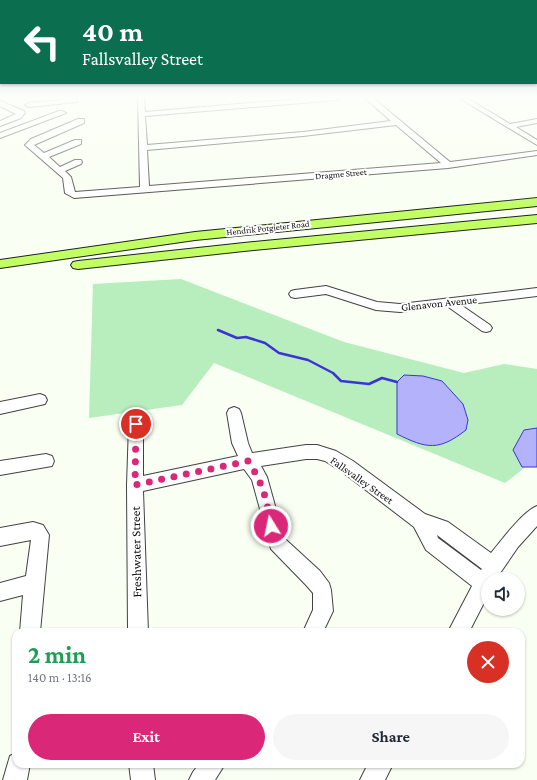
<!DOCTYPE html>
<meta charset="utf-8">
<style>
body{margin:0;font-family:"Crimson Pro",serif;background:#f6f6f7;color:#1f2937;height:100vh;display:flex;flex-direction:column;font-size:15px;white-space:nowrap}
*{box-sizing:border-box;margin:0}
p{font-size:13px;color:#747a83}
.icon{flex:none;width:22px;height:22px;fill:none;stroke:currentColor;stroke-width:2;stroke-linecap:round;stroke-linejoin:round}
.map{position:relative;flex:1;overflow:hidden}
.side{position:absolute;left:12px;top:628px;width:513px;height:140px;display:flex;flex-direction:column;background:#fff;border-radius:12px;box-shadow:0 1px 3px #0004}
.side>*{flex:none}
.guide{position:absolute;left:0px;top:0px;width:537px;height:84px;box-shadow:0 1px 3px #0004;background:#0b6e4f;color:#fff;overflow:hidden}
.tools{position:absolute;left:481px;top:572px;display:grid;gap:8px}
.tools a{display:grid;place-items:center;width:44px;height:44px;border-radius:50%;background:#fff;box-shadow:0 1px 3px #0004;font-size:20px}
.pin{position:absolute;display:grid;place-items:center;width:34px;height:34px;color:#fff;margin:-17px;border:2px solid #fff;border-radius:50%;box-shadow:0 1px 4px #0007}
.me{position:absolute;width:44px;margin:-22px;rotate:350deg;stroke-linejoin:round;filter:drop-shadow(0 0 3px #0008)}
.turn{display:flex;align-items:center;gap:14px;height:84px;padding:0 16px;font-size:18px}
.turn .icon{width:52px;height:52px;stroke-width:2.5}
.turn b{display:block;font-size:28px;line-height:34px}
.round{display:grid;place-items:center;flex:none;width:42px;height:42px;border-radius:21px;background:#f6f6f7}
.overview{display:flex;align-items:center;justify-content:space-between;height:68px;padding:0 16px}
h1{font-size:24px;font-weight:700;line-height:30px;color:#1e9e55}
.primary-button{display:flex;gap:8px;margin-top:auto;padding:8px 16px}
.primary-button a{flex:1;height:46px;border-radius:24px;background:#db2777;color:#fff;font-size:16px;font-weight:700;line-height:46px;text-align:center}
.primary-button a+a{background:#f6f6f7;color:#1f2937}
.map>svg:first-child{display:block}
</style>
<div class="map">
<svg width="537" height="780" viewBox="0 0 537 780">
<rect width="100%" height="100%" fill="#f9fff2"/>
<path fill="#b8edbe" d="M181,279l163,63 120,31 40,-9 33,5v89l-32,25 -291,-120 -32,42 -93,13 4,-134z"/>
<g fill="#b3b2fb" stroke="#3a34d7">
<path d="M404,375l19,1 19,5 21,23 5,16 -2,10c-27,21 -39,19 -69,4v-52z"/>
<path d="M537,428v39h-15l-9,-17 11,-20z"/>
</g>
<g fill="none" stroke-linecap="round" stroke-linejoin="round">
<path stroke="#3a34d7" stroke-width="2.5" d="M218,330l19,8 9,-1 19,6 14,10 29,7 25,13 8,8 28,3 13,-6 15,4"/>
<g stroke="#424242" stroke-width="2">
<g id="minor">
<path d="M138,98h6l1,14 164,-14h32l-3,2 -193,16 2,29 156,-13 88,-11 -26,-23h8l77,64 87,-11v4l-89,13 -374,30 -9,-5 -2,-15 -38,-33 6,-6 47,-20h6v4l-50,22 10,8 31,-13h6v4l-32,13 11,10 15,-7h6l1,2 -1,2 -16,7 6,6 4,15 65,-5zM396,125l45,38 -292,23 -2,-36 156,-14z"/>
<path d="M459,98h8l43,26 27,-5v4l-21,4 21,13v5z"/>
<path d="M75,99l2,1v2l-48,5 -4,-2 4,-2z"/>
<path d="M0,101l24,10 1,2 -4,5 -21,8v-5l16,-7 -16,-8z"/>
<path d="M59,111h3l4,2 -66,25v-5z"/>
<path d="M326,286l51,16 23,2 137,-16v8l-76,9 29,20 2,3 -2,3 -4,1 -4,-1 -35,-25 -47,6 -24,-2 -50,-16 -31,4 -4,-1 -2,-3 2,-3 4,-1z"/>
<path d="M40,394l5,2 2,4 -2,4 -45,10v-12z"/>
<path d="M234,407l5,2 2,4 7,30 4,10 54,-8h11l19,6 17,10 72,53 23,8 43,31c11,-13 31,-41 46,-47v20l-19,21 -22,32h-8v16l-19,37h-21l24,-46 -46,-36 -12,-23 -73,-56 -16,-10 -8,-2h-11l-45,7 6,11 17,61 36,33 9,12 2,7 2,21 -10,21h-20l10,-22v-17l-7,-8 -35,-36 -19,-69 -8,-11 -101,22 5,141h-20l-1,-147 2,-61 2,-4 5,-2 5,2 2,4v52l95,-20 -6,-13 -5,-30 2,-4zM437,535l45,34 -1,1 -43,-32z"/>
<path d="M46,454l6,2 2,5 -2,5 -52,9v-14z"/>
<path d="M33,522l10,3 6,10 -9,97h-20l3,-37 -23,6v-18l26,-7 5,-36 -31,6v-18z"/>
<path d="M16,753v11h14l-3,16h-24l7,-24z"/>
<path d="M129,764h24l2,16h-24z"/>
<path d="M199,764h26l-10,16h-26l4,-8z"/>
<path d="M368,764h25l-8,16h-25z"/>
</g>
</g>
<g stroke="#202020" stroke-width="2">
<g id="major">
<path d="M537,198v8l-342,34 -195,28v-8l195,-28z"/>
<path d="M537,215v8l-293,28 -166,18 -5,-1 -2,-3 2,-3 5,-1 166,-18z"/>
</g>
</g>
<use href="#minor" fill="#fff" fill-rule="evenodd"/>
<use href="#major" fill="#c1ff62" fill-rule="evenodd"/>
</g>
<linearGradient id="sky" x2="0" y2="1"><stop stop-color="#93b3f0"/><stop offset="0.47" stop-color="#fcfff9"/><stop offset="1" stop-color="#fcfff9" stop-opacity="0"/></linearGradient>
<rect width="537" height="207" fill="url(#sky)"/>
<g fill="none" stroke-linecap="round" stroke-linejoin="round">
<path stroke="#db2777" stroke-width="7" stroke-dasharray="0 12.6" d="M136,424l-1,61 113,-24c15,22 19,39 23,65"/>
</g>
<g text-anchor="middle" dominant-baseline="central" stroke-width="4" stroke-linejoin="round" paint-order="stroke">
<g font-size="9" fill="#0f0f0f" stroke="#fff">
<text transform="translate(341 174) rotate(-5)">Dragme Street</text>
<text transform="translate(268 228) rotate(-6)">Hendrik Potgieter Road</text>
</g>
<g font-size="11" fill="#0f0f0f" stroke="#fff">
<text transform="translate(439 303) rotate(-6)">Glenavon Avenue</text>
<text transform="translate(362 480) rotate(35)">Fallsvalley Street</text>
</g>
<g font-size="13" fill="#0f0f0f" stroke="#fff">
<text transform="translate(136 552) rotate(-91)">Freshwater Street</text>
</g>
</g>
</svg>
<div class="tools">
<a><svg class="icon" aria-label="sound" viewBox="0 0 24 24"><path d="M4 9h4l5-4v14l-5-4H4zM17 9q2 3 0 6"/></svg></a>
</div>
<div class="pin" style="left:136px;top:424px;background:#d93025"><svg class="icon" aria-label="arrive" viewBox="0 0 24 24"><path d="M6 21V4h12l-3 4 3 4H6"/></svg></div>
<svg class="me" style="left:271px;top:526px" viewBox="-20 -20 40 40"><circle r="17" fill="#db2777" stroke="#fff" stroke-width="3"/><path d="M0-11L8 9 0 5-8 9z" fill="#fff"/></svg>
<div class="guide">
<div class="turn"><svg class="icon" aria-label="left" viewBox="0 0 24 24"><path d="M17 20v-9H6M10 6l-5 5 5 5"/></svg><div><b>40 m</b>Fallsvalley Street</div></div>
</div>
<section class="side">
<div class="overview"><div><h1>2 min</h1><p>140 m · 13:16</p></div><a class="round" style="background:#d93025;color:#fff"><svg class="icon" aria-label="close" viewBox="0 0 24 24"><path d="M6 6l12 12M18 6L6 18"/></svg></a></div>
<div class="primary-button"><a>Exit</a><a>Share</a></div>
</section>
</div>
